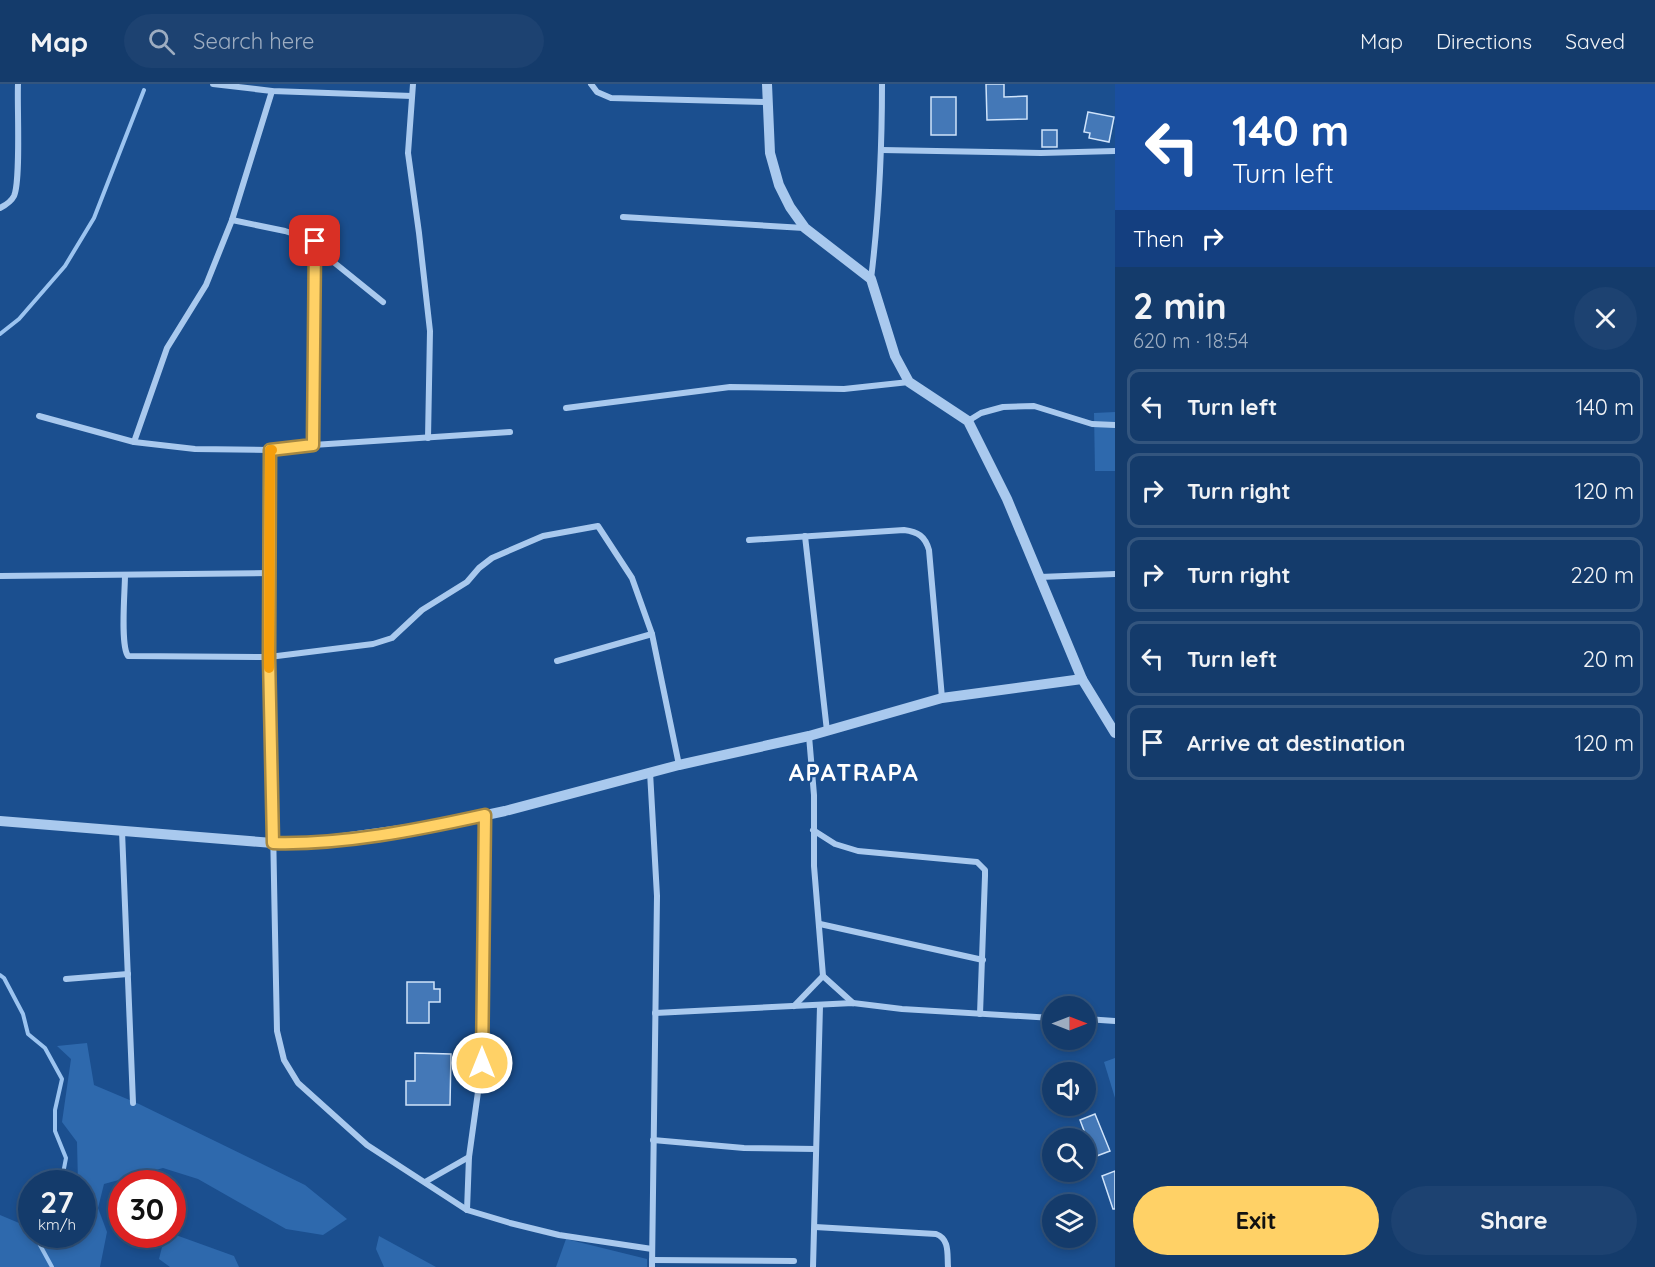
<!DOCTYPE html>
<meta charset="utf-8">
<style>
body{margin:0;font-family:Quicksand,sans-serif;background:#1d4271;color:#f1f3f6;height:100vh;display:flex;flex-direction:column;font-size:22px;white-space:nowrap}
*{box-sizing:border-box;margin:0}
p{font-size:20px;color:#9dadc1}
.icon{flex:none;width:33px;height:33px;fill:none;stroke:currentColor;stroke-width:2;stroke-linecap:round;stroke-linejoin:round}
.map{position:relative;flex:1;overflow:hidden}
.drawer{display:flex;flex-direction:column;background:#143b6b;width:540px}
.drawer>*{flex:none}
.hud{background:#1a4fa0;color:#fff;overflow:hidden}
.needle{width:39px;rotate:90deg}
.tools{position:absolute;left:1042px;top:912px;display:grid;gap:12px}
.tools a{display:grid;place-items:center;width:54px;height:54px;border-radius:50%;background:#143b6b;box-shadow:0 3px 9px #0003,0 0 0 2px #33557e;font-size:30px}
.speed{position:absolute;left:18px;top:1086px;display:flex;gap:12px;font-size:30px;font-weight:700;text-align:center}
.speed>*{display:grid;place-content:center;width:78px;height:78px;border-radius:50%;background:#143b6b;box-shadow:0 3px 9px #0003,0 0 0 2px #33557e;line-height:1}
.speed small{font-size:15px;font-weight:400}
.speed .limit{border:9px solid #d22;background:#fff;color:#111}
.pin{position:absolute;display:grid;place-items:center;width:51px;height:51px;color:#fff;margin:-26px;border-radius:12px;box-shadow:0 3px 9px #0006}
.me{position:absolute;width:66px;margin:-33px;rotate:0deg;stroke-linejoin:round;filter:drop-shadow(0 0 4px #0008)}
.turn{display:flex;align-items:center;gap:21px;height:126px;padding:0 18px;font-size:27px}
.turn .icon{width:78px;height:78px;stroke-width:2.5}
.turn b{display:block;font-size:42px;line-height:51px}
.then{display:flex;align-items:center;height:57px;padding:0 18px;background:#0003;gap:12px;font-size:22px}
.round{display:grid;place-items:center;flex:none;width:63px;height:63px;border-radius:32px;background:#1d4271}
.overview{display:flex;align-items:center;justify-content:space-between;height:102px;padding:0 18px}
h1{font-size:36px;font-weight:700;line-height:45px}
.button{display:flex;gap:12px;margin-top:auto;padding:12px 18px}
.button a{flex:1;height:69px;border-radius:36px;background:#ffd166;color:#111;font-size:24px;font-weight:700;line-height:69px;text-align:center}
.button a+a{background:#1d4271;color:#f1f3f6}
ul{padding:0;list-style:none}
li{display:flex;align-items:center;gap:18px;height:75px;margin:0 12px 9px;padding:0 6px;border:3px solid #33557e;border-radius:12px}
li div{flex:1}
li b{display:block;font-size:22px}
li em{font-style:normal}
header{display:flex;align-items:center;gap:36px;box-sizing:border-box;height:84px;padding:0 30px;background:#143b6b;border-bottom:2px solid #33557e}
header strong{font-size:28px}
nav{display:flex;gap:33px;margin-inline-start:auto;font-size:21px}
.search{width:420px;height:54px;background:#1d4271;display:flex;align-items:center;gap:15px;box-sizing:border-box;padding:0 21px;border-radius:33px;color:#9dadc1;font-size:22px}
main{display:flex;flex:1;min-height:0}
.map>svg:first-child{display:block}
</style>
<header>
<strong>Map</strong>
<div class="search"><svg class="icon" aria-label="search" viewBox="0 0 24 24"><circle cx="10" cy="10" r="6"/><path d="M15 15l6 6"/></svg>Search here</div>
<nav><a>Map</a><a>Directions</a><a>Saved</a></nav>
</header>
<main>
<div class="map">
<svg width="1115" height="1183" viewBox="0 0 1115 1183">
<rect width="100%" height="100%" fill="#1b4f8f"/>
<g fill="#2e69ad">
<path d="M1115,328v59h-20l-1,-58z"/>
<path d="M87,959l7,42 45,19 166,81 42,34 -24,16 -37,-6 -88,-50 -35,-11 -59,16 -6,24 9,24 -7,35h-100v-52l31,13 1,6h50v-50l-4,-1 -1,-41 -15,-20 9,-63 -14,-13z"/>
<path d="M1115,974v40l-11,-36z"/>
<path d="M173,1150l61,22 5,11h-69l-11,-8 6,-24z"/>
<path d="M379,1152l57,31h-52l-8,-18z"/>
<path d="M566,1155l81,20v8h-91z"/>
</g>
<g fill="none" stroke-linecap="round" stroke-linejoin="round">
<g stroke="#9cc4f0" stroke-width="4">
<path d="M0,250l19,-15 46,-53 29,-48 50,-128"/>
<path d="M0,891l4,3 19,36 5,20 17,14 17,31 -7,31v21l11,27 -5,26"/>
<path d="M32,1137l-4,3 4,6"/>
<path d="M34,1150l18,33"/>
</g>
</g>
<g fill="#4478b7" stroke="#cfe3fa" stroke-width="1.5">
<path d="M986,0h18v13l23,-1v23l-40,1z"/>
<rect x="931" y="13" width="25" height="38"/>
<path d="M1088,28l26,5 -5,25 -20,-4 1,-5 -6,-1z"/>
<rect x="1042" y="46" width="15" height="17"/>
<path d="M407,898h27v7h6v13h-11v21h-22z"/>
<path d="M415,969l36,1 -1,51h-44v-24h9z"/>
<path d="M1095,1030l15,37 -16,6 -14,-37z"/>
<path d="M1115,1087v38h-2l-11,-33z"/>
</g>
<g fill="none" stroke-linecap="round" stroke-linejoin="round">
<g stroke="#a9c9ee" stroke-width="6">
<path d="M213,0l59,7 140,5"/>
<path d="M413,0l-5,69 11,80 11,98 -2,107"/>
<path d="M591,0l6,8 14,6 156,4"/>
<path d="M882,66l159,3 74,-2"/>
<path d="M0,124c6,-3 11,-6 14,-12 7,-15 3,-91 4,-112"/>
<path d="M623,133l181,11"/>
<path d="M232,136l53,11 30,10 16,19 52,42"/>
<path d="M871,195c8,-65 11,-129 11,-195"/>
<path d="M566,324l164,-21 114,2 65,-7"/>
<path d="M39,332l95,26 61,7 75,1 43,-5 197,-13"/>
<path d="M968,337l13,-8 22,-6 31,-1 58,18 23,1"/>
<path d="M134,358l33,-94 39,-63 26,-65 40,-129"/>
<path d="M313,361l2,-204"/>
<path d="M270,366c-1,194 3,387 7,581l7,29 14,23 69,62 100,65 43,13 49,12 93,14"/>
<path d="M805,452l22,195"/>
<path d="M749,456l155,-10c14,2 21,6 25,20l13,148"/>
<path d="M125,491c0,16 -5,70 3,81l141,1 104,-13 19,-6 30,-28 45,-28 12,-14 13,-10 51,-22 55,-10 34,52 20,56 27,131"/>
<path d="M0,492l269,-3"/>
<path d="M1040,493l75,-3"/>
<path d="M557,577l95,-27"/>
<path d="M809,652l5,59v71l9,110 30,27"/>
<path d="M650,688l7,124 -5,371"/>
<path d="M813,746l22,14 23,7 119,11 8,8v6l-5,138"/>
<path d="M122,747l11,272"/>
<path d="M820,840l163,36"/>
<path d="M66,895l62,-5"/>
<path d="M794,922l29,-30"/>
<path d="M655,929l198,-10 49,6 151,9"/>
<path d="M1086,935l29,2"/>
<path d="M653,1056l91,8 72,1"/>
<path d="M425,1098l44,-25"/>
<path d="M467,1126l2,-53 13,-94 3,-248"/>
<path d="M815,1143l121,7c14,5 11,20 12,33"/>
<path d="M652,1176l142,1"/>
<path d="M813,1183l7,-261"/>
</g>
<g stroke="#a9c9ee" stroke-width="10">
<path d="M767,0l3,69 9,32 11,22 15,21 66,51 24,77 14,26 59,39 39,78 75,180"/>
<path d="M0,737l273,22 26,1 145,-20 61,-13 174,-46 130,-29 133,-38 140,-19 33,54"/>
</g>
</g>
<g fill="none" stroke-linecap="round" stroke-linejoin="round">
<g stroke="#a68842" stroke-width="15">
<path id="route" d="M315,157l-2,204 -43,5 -1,207 4,186c69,2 144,-13 212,-28l-3,248"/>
</g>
<use href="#route" stroke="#ffd166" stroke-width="10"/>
<path stroke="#f59e0b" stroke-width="10" d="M269,584l1,-218h2"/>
</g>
<g text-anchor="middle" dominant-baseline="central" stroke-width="4.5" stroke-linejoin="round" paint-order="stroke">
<g font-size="24" font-weight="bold" letter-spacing="1.5" fill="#fff" stroke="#1b4f8f">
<text x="854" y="688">APATRAPA</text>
</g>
</g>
</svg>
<div class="tools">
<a><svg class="needle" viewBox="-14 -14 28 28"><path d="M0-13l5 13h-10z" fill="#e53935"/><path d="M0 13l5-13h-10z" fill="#9dadc1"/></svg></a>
<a><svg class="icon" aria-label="sound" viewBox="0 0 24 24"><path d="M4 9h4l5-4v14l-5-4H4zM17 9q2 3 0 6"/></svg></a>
<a><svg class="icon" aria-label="search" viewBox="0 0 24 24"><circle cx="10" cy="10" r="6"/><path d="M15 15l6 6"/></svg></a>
<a><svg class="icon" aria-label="layers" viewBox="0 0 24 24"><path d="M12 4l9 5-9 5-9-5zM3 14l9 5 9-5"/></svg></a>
</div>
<div class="speed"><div>27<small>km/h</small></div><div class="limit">30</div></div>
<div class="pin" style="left:315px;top:157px;background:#d93025"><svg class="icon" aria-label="arrive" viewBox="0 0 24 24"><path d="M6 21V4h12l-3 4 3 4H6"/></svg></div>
<svg class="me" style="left:482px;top:979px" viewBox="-20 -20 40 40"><circle r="17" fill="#ffd166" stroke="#fff" stroke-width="3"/><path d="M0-11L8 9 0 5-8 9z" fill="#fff"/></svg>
</div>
<section class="drawer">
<div class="hud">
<div class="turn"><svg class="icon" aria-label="left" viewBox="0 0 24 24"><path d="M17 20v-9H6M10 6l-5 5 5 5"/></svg><div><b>140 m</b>Turn left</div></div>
<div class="then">Then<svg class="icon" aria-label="right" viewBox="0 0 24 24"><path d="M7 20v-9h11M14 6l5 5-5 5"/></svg></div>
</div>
<div class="overview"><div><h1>2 min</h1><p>620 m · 18:54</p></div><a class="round"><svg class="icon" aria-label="close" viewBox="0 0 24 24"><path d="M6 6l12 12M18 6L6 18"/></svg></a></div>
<ul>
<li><svg class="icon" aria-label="left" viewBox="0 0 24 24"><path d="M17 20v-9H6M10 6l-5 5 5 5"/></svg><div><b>Turn left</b></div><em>140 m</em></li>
<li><svg class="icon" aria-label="right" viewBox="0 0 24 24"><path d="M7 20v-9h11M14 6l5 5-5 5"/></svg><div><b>Turn right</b></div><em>120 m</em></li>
<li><svg class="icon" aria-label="right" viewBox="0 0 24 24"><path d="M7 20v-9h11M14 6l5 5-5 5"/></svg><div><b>Turn right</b></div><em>220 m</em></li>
<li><svg class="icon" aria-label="left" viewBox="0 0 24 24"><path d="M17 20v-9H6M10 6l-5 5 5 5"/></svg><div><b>Turn left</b></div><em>20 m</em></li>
<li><svg class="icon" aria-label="arrive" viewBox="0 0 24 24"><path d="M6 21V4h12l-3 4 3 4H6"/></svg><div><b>Arrive at destination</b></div><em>120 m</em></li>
</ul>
<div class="button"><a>Exit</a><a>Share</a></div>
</section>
</main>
